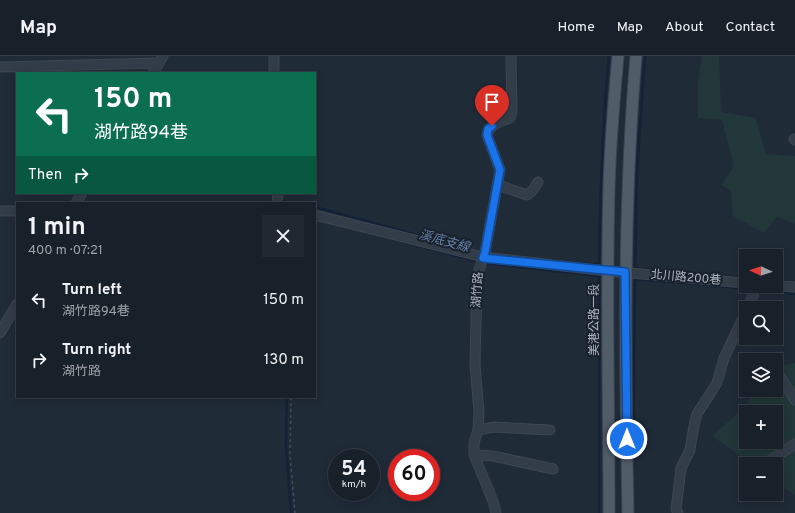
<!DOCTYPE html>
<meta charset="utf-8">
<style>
body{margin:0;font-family:Overpass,"Noto Sans TC",sans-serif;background:#212832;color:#f1f3f6;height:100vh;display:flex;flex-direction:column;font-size:15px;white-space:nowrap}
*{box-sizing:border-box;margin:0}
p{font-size:13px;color:#9fa3a8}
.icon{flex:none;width:22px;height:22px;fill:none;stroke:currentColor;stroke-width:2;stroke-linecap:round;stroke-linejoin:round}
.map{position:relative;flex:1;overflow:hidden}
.details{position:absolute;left:16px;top:146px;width:300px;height:196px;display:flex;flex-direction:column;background:#18202a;border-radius:0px;box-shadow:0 2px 10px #0003,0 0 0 1px #363e47}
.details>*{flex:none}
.banner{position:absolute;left:16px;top:16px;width:300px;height:122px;border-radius:0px;box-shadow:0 2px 10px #0003,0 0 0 1px #363e47;background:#0b6e4f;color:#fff;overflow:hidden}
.needle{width:26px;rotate:273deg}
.tools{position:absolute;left:739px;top:193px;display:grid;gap:8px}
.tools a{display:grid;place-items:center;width:44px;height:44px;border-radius:0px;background:#18202a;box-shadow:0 2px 10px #0003,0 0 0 1px #363e47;font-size:20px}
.speed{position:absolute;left:328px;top:393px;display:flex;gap:8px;font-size:20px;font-weight:700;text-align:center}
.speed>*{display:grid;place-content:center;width:52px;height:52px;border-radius:50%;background:#18202a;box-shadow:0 2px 10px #0003,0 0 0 1px #363e47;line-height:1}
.speed small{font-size:10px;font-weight:400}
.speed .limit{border:6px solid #d22;background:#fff;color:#111}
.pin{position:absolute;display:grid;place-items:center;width:34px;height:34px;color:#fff;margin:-41px -17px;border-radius:50% 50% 50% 0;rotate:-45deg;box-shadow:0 0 4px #0007}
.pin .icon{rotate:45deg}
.me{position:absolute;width:44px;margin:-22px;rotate:0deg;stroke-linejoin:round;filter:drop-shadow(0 0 3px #0008)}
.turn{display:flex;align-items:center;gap:14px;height:84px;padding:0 12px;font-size:18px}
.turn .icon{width:52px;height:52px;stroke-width:2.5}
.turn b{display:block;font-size:28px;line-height:34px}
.then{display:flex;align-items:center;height:38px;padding:0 12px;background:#0003;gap:8px;font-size:15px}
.round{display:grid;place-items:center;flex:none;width:42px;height:42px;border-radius:0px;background:#212832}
.headline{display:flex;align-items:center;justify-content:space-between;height:68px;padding:0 12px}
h1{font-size:24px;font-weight:700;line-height:30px}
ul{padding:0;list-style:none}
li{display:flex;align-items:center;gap:12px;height:60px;padding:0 12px}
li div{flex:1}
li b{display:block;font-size:15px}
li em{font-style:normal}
header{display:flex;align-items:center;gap:24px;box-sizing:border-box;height:56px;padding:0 20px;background:#18202a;border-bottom:1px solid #363e47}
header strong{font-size:19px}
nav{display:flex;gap:22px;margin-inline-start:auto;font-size:14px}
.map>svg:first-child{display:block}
</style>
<header>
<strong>Map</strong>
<nav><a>Home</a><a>Map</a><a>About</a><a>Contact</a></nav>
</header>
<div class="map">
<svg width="795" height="457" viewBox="0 0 795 457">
<rect width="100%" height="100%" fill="#202b38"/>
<g fill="#223739" fill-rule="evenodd">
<path d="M702,0h17l2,56 35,6 10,36 29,2v68l-18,-7 -13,16 -31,-17 -2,-25 -10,-6 13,-19 -12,-46 -24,-2v-37z"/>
<path d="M795,307v132l-19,-14v-17h-24l-40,-28 33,-29 10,-17h21v-23zM746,356h30v30h-30z"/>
</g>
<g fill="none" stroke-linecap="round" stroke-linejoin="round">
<g stroke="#132236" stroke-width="2.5">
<path d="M280,146v-1l22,2"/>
<path d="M315,151l153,42"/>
<path d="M366,176l113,30"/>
<path d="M550,204l49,5"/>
<path d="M484,207l115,13"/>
<path d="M599,211c1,-70 3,-141 10,-211"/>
<path d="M635,212l111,10"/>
<path d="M635,215l2,-100 8,-115"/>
<path d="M599,216v241"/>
<path d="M635,223l118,10"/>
<path d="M776,225l19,2"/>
<path d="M758,234l37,4"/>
<path d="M287,341l-1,47 5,69"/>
<path d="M713,341l8,-10 1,-6"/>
<path d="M693,394l3,-3v-9"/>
<path d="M633,417l2,-197"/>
</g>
<g stroke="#3d4652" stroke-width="11">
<g id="minor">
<path d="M274,0v17"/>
<path d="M0,11l159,-4"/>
<path d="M153,17l10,-17"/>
<path d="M794,83l1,1"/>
<path d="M498,129l29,10 6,-5 5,-8"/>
<path d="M76,147l6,-10"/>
<path d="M277,147l1,-10"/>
<path d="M0,155h17"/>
<path d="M315,159l168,42 124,14 139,12"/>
<path d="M776,230l19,1"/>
<path d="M748,252l9,-22"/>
<path d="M0,277l17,-29"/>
<path d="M776,314l19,30"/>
<path d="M478,374l16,-3 56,3"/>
<path d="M474,399l19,1 60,13"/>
<path d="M764,408l31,-20"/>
<path d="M496,457l-3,-12 -19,-46v-12l4,-13 1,-18 -4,-48 2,-81 2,-13 6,-18 15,-82 -13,-35c3,-11 13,-13 23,-17l2,-7 -1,-55"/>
<path d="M678,457l-2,-4 5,-41 9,-18 4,-24 3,-12 20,-31 7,-25 22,-46"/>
</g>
</g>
<g stroke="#3d4652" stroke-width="13">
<g id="major">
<path d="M609,457c0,-108 -3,-216 0,-324 1,-44 5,-89 9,-133"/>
<path d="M628,457c-3,-152 -5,-305 8,-457"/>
</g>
</g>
<path stroke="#3a5052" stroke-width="1.5" stroke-dasharray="3 3" stroke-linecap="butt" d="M291,341l-1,59 5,57"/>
<use href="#minor" stroke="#333d49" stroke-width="9"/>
<use href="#major" stroke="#515c69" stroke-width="11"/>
</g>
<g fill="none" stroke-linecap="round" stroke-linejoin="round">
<g stroke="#114b97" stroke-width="10">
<path id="route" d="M492,70l-4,3 -1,6 13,35 -15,82 -2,6 142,14 2,167"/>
</g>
<use href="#route" stroke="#1a73e8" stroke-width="7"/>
</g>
<g text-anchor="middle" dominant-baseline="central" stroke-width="4" stroke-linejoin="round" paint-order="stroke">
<g font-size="12" fill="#aeb7c5" stroke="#19222d">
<text transform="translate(686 222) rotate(5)">北川路200巷</text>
<text transform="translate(478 234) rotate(-86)">湖竹路</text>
<text transform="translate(595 264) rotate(-90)">美港公路一段</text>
</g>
<g font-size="13" font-style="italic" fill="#6582a6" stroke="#19222d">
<text transform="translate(444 186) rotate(15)">溪底支線</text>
</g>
</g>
</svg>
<div class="tools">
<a><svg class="needle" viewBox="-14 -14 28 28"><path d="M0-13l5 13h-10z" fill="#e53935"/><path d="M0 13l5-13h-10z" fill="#9fa3a8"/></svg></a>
<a><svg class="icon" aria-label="search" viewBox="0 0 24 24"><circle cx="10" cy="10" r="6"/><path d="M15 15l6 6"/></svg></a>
<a><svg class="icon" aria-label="layers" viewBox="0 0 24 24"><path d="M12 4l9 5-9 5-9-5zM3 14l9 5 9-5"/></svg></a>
<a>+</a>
<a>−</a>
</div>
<div class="speed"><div>54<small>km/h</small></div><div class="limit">60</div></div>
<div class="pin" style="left:492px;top:70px;background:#d93025"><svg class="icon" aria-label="arrive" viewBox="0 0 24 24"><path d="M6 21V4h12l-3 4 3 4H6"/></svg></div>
<svg class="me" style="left:627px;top:383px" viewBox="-20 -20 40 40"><circle r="17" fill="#1a73e8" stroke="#fff" stroke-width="3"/><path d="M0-11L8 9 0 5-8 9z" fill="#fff"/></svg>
<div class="banner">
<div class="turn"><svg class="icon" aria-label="left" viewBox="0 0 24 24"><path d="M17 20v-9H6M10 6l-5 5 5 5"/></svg><div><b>150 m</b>湖竹路94巷</div></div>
<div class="then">Then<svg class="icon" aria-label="right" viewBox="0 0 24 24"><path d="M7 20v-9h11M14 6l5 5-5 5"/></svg></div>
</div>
<section class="details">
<div class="headline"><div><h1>1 min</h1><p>400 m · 07:21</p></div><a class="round"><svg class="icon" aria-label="close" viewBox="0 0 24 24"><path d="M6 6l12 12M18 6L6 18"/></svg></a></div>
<ul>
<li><svg class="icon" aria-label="left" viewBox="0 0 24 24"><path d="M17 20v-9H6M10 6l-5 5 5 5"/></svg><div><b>Turn left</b><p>湖竹路94巷</p></div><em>150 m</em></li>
<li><svg class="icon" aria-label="right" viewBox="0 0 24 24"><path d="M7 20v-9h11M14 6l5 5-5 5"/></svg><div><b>Turn right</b><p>湖竹路</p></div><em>130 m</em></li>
</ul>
</section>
</div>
